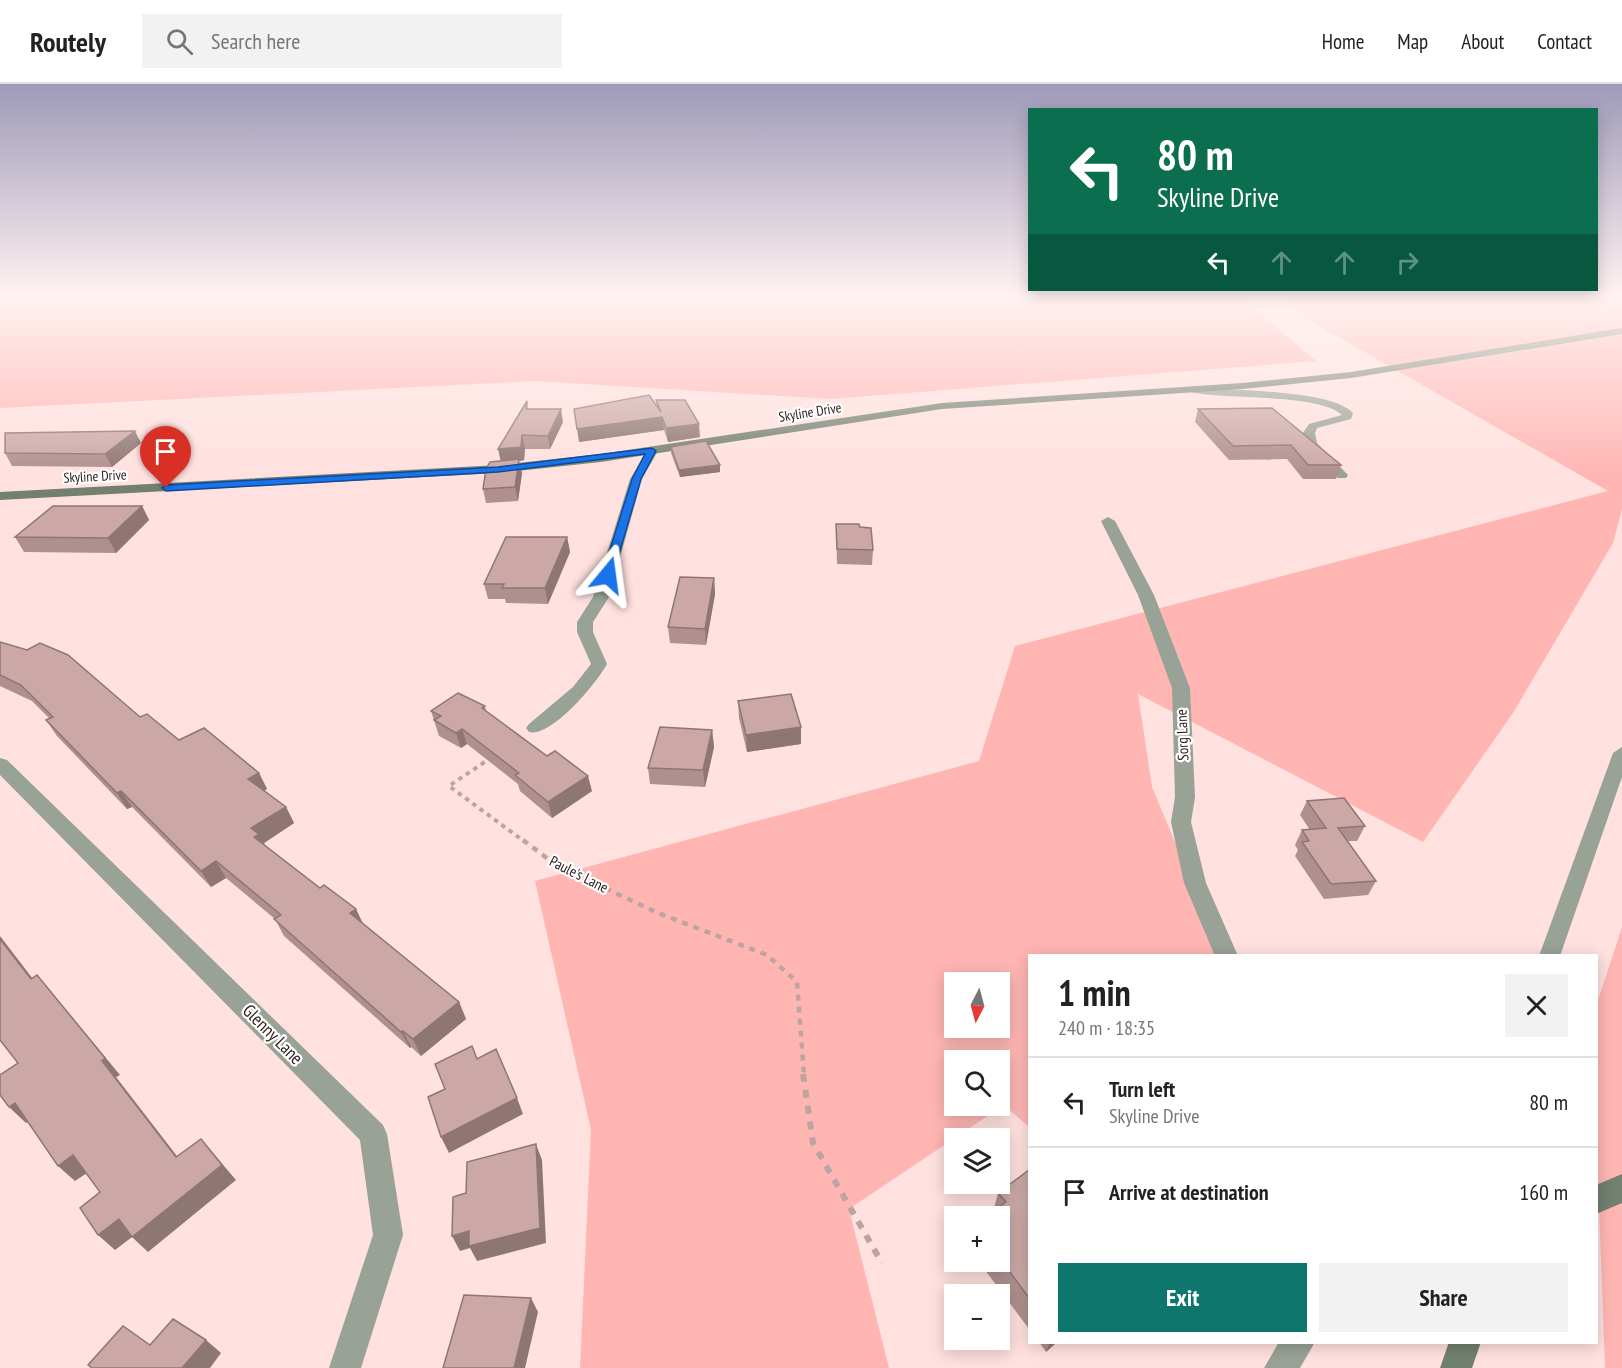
<!DOCTYPE html>
<meta charset="utf-8">
<style>
body{margin:0;font-family:"PT Sans Narrow",sans-serif;background:#f2f2f2;color:#222;height:100vh;display:flex;flex-direction:column;font-size:22px;white-space:nowrap}
*{box-sizing:border-box;margin:0}
p{font-size:20px;color:#767676}
.icon{flex:none;width:33px;height:33px;fill:none;stroke:currentColor;stroke-width:2;stroke-linecap:round;stroke-linejoin:round}
.map{position:relative;flex:1;overflow:hidden}
.side{position:absolute;left:1028px;top:870px;width:570px;height:390px;display:flex;flex-direction:column;background:#fff;border-radius:0px;box-shadow:0 3px 15px #0003}
.side>*{flex:none}
.hud{position:absolute;left:1028px;top:24px;width:570px;height:183px;border-radius:0px;box-shadow:0 3px 15px #0003;background:#0b6e4f;color:#fff;overflow:hidden}
.needle{width:39px;rotate:186deg}
.controls{position:absolute;left:944px;top:888px;display:grid;gap:12px}
.controls a{display:grid;place-items:center;width:66px;height:66px;border-radius:0px;background:#fff;box-shadow:0 3px 15px #0003;font-size:30px}
.pin{position:absolute;display:grid;place-items:center;width:51px;height:51px;color:#fff;margin:-62px -26px;border-radius:50% 50% 50% 0;rotate:-45deg;box-shadow:0 0 6px #0007}
.pin .icon{rotate:45deg}
.me{position:absolute;width:66px;margin:-33px;rotate:16deg;stroke-linejoin:round;filter:drop-shadow(0 0 4px #0008)}
.turn{display:flex;align-items:center;gap:21px;height:126px;padding:0 30px;font-size:27px}
.turn .icon{width:78px;height:78px;stroke-width:2.5}
.turn b{display:block;font-size:42px;line-height:51px}
.lanes{display:flex;align-items:center;height:57px;padding:0 30px;background:#0003;justify-content:center;gap:30px;direction:ltr}
.lanes .off{opacity:.35}
.round{display:grid;place-items:center;flex:none;width:63px;height:63px;border-radius:0px;background:#f2f2f2}
.headline{display:flex;align-items:center;justify-content:space-between;height:102px;padding:0 30px}
h1{font-size:36px;font-weight:700;line-height:45px}
.button{display:flex;gap:12px;margin-top:auto;padding:12px 30px}
.button a{flex:1;height:69px;border-radius:0px;background:#0f766e;color:#fff;font-size:24px;font-weight:700;line-height:69px;text-align:center}
.button a+a{background:#f2f2f2;color:#222}
ul{padding:0;list-style:none}
li{display:flex;align-items:center;gap:18px;height:90px;padding:0 30px;border-top:2px solid #e0e0e0}
li div{flex:1}
li b{display:block;font-size:22px}
li em{font-style:normal}
header{display:flex;align-items:center;gap:36px;box-sizing:border-box;height:84px;padding:0 30px;background:#fff;border-bottom:2px solid #e0e0e0}
header strong{font-size:28px}
nav{display:flex;gap:33px;margin-inline-start:auto;font-size:21px}
.search{width:420px;height:54px;background:#f2f2f2;display:flex;align-items:center;gap:15px;box-sizing:border-box;padding:0 21px;border-radius:0px;color:#767676;font-size:22px}
.map>svg:first-child{display:block}
</style>
<header>
<strong>Routely</strong>
<div class="search"><svg class="icon" aria-label="search" viewBox="0 0 24 24"><circle cx="10" cy="10" r="6"/><path d="M15 15l6 6"/></svg>Search here</div>
<nav><a>Home</a><a>Map</a><a>About</a><a>Contact</a></nav>
</header>
<div class="map">
<svg width="1622" height="1284" viewBox="0 0 1622 1284">
<rect width="100%" height="100%" fill="#ffe1df"/>
<g fill="#ffb6b3" fill-rule="evenodd">
<path d="M0,212h1240l76,65 -485,38 -295,-18 -536,27z"/>
<path d="M1280,212h342v213l-9,34 -100,170 -90,129 -285,-148 14,93 70,168 -193,1v171l-25,-22 -155,104 40,159h-309l11,-238 -56,-249 444,-120 36,-115 593,-155 -308,-176zM954,898h45v46h-45zM954,976h45v46h-45z"/>
<path d="M1622,843v441h-17l-9,-243v-119z"/>
</g>
<g fill="none" stroke-linecap="round" stroke-linejoin="round">
<path stroke="#bca4a2" stroke-width="4" stroke-dasharray="4.5 4.5" stroke-linecap="butt" d="M492,673l-43,29 76,56"/>
<path stroke="#bca4a2" stroke-width="4.5" stroke-dasharray="6 6" stroke-linecap="butt" d="M523,756l33,25 102,48 109,42 30,27 7,93"/>
<path stroke="#bca4a2" stroke-width="6" stroke-dasharray="8 8" stroke-linecap="butt" d="M803,990l10,69 69,120"/>
<path fill="#98a297" fill-rule="evenodd" d="M1622,663v30l-62,179h-21l74,-203z"/>
<g fill="#98a297" fill-rule="evenodd">
<path d="M1194,303c35,4 137,2 159,26l-2,6 -34,9 -2,5 2,10 31,32 -2,3h-8l-31,-32 -4,-13 6,-9 33,-9c-23,-22 -117,-15 -152,-23l-1,-2z"/>
<path d="M648,365l10,2 -16,28 -33,118 -16,25v10l14,32c-10,19 -56,74 -78,68l-3,-4 3,-4 44,-37 18,-23 -14,-32v-10l16,-25 37,-118z"/>
<path d="M1108,433l7,4 39,74 36,93 5,109 -4,25 15,61 32,73h-23l-31,-73 -13,-61 4,-25 -3,-109 -34,-93 -37,-74z"/>
<path d="M0,674l7,2 376,365 4,9 16,101 -42,133h-32l44,-133 -13,-95 -360,-365z"/>
<path d="M1279,1258h36l-15,26h-36z"/>
</g>
<g fill="#728070" fill-rule="evenodd">
<path d="M1622,244v6l-271,44 -109,11 -300,20 -341,53 -102,11 -499,27v-8l499,-27 102,-11 341,-51 300,-20 109,-11z"/>
<path d="M1622,1090v29l-26,11v-29z"/>
<path d="M1449,1258h32l-9,26h-32z"/>
</g>
</g>
<g fill="#af908f">
<path d="M656,316l44,37 -32,5 -4,-12 -85,12 78,-35z"/>
<path d="M527,317l1,8 35,13 -13,27h-25l-1,11 -5,1 3,12 -4,28 -32,2 -3,-14 18,-28z"/>
<path d="M1198,325l143,56 -5,14h-33l-16,-20 -58,1 -34,-38z"/>
<path d="M141,359l-29,24 -100,-1 -7,-13z"/>
<path d="M671,363l49,18v7l-40,5 -9,-24z"/>
<path d="M142,422l7,14 -33,33 -92,-1 -9,-15z"/>
<path d="M836,440l24,3 13,23 -1,15 -35,-1z"/>
<path d="M567,453l3,15 -22,52 -42,-1 -1,-4h-17l-4,-15z"/>
<path d="M714,494l1,16 -9,51 -36,-2 -2,-16z"/>
<path d="M0,558l140,75 39,23 80,33 8,16 -3,2 22,16 8,16 -30,20 1,3 55,42 36,21 7,15 96,78 7,17 -45,37 -10,-9 -1,1 -126,-112 -9,-17 -49,-41 -15,9 -79,-80 -5,2 -70,-73 -11,-16 3,-2 -17,-17 -32,-15z"/>
<path d="M738,617l63,26v17l-54,8 -8,-34z"/>
<path d="M485,622l1,5 106,80 -40,27 -32,-27 -2,-7 -51,-40 -6,4 -22,-12 -8,-25z"/>
<path d="M712,646l2,17 -9,40 -55,-3 -2,-16z"/>
<path d="M1307,717l58,25 -8,15h-10l29,40 -8,14 -44,4 -29,-43 3,-6 -3,-5 7,-15h8l-10,-15z"/>
<path d="M1029,1086v159l-50,-67h20v-46l-6,-4 5,-19z"/>
<path d="M1039,1258h18l-11,10z"/>
</g>
<g fill="#8e7674">
<path d="M561,325l2,13 -13,27 -2,-13z"/>
<path d="M662,333l2,13 -85,12 -2,-13z"/>
<path d="M699,340l1,13 -32,5 -2,-14z"/>
<path d="M135,347l6,12 -29,24 -7,-13z"/>
<path d="M522,351l3,14 -1,11 -5,1 3,12 -4,28 -3,-14 -14,-24 -3,-14z"/>
<path d="M720,381v7l-40,5 -1,-7z"/>
<path d="M142,422l7,14 -33,33 -8,-15z"/>
<path d="M567,453l3,15 -22,52 -3,-16z"/>
<path d="M714,494l1,16 -9,51 -1,-16z"/>
<path d="M801,643v17l-54,8 -1,-17z"/>
<path d="M462,645l5,15 -6,4 -5,-15z"/>
<path d="M712,646l2,17 -9,40 -2,-17z"/>
<path d="M259,689l8,16 -11,6 -8,-16z"/>
<path d="M588,692l4,15 -40,27 -4,-16z"/>
<path d="M121,707l11,16 -5,2 -10,-16z"/>
<path d="M286,723l8,16 -30,20 4,8 -14,-14 -3,-9z"/>
<path d="M216,777l10,17 -15,9 -10,-16z"/>
<path d="M356,825l8,17 -14,-13z"/>
<path d="M0,852l46,60 -15,-17 -31,-40z"/>
<path d="M37,891l83,100 -4,2 74,96 -14,-16z"/>
<path d="M459,918l7,17 -45,37 -8,-17z"/>
<path d="M403,947l8,16 -1,1 -9,-16z"/>
<path d="M517,1014l6,16 -74,39 -8,-16z"/>
<path d="M15,1019l17,16 -6,4 -17,-16z"/>
<path d="M201,1055l35,41 -88,72 -16,-15z"/>
<path d="M536,1060l6,16 4,83 -69,18 -7,-13 -10,3 -8,-15z"/>
<path d="M73,1071l17,16 -15,10 -17,-15z"/>
<path d="M119,1135l17,15 -21,16 -17,-15z"/>
<path d="M531,1214l7,14 -13,56h-11z"/>
<path d="M206,1256l15,13 -11,15h-28z"/>
<path d="M1050,1258h7l-11,10z"/>
</g>
<g fill="#cba8a6" stroke="#8e7674" stroke-width="1.5">
<path d="M649,311l12,17 -5,-12h29l14,24 -33,4 -4,-11 -85,12 -3,-20z"/>
<path d="M527,317l-1,8h35l-13,27 -26,-1 -1,12 -23,2z"/>
<path d="M1272,324l69,57h-33l-17,-20 -58,1 -35,-37z"/>
<path d="M135,347l-30,23 -100,-1v-20z"/>
<path d="M706,357l14,24 -41,5 -8,-23z"/>
<path d="M519,375l-4,28 -32,2 3,-20 4,-7z"/>
<path d="M53,422h89l-34,32 -93,-1z"/>
<path d="M836,440h23l1,3 11,1 2,22 -36,-1z"/>
<path d="M506,453h61l-22,51h-43l2,-4h-20z"/>
<path d="M680,493l34,1 -9,51 -37,-2z"/>
<path d="M0,558l27,8 13,-7 28,12 72,62 7,-3 32,26 25,-12 55,45 -11,6 38,28 -35,21 8,6 -5,3 66,51 4,-3 32,24 -6,4 109,89 -46,37 -10,-8 -2,1 -127,-113 7,-4 -65,-54 -15,10 -80,-80 -4,2 -71,-73 7,-3 -32,-32 -21,-10z"/>
<path d="M458,609l27,13 -3,2 65,48 8,-5 33,25 -40,26 -33,-27 4,-2 -57,-44 -6,4 -22,-13 7,-4 -10,-5z"/>
<path d="M791,610l10,33 -55,8 -8,-34z"/>
<path d="M660,643l52,3 -9,40 -55,-2z"/>
<path d="M1344,714l21,28 -27,2 38,53 -45,3 -29,-42 7,-1 -7,-11 24,-2 -19,-27z"/>
<path d="M0,855l31,40 6,-4 68,83 -3,3 74,96 25,-18 21,26 -90,72 -13,-18 -21,16 -18,-27 20,-16 -27,-37 -15,11 -43,-63 -6,4 -9,-12v-20l18,-12 -18,-23z"/>
<path d="M472,962l5,13 19,-10 21,49 -76,39 -13,-40 17,-8 -10,-25z"/>
<path d="M536,1060l4,84 -71,18v-15l-17,5 1,-39 13,-4 1,-31z"/>
<path d="M1029,1086v128l-30,-41v-41h-12l19,-14 -8,-9z"/>
<path d="M464,1211l67,3 -17,70h-71z"/>
<path d="M173,1235l33,21 -24,28h-90l-4,-3 35,-39 27,19z"/>
</g>
<linearGradient id="sky" x2="0" y2="1"><stop stop-color="#9e9ab9"/><stop offset="0.54" stop-color="#fff2f1"/><stop offset="1" stop-color="#fff2f1" stop-opacity="0"/></linearGradient>
<rect width="1622" height="392" fill="url(#sky)"/>
<path fill="#1a73e8" stroke="#114b97" stroke-width="1.5" d="M652,364l4,3 -15,28 -28,96 -5,3 -6,-3 30,-96 13,-25 -147,18 -332,19 -4,-3 4,-3 332,-18z"/>
<g text-anchor="middle" dominant-baseline="central" stroke-width="4.5" stroke-linejoin="round" paint-order="stroke">
<g font-size="14" fill="#2e2120" stroke="#fff">
<text transform="translate(810 328) rotate(-9)">Skyline Drive</text>
<text transform="translate(95 392) rotate(-3)">Skyline Drive</text>
</g>
<g font-size="15" fill="#2e2120" stroke="#fff">
<text transform="translate(1182 651) rotate(-92)">Sorg Lane</text>
<text transform="translate(579 790) rotate(27)">Paule's Lane</text>
</g>
<g font-size="18" fill="#2e2120" stroke="#fff">
<text transform="translate(273 950) rotate(45)">Glenny Lane</text>
</g>
</g>
</svg>
<div class="controls">
<a><svg class="needle" viewBox="-14 -14 28 28"><path d="M0-13l5 13h-10z" fill="#e53935"/><path d="M0 13l5-13h-10z" fill="#767676"/></svg></a>
<a><svg class="icon" aria-label="search" viewBox="0 0 24 24"><circle cx="10" cy="10" r="6"/><path d="M15 15l6 6"/></svg></a>
<a><svg class="icon" aria-label="layers" viewBox="0 0 24 24"><path d="M12 4l9 5-9 5-9-5zM3 14l9 5 9-5"/></svg></a>
<a>+</a>
<a>−</a>
</div>
<div class="pin" style="left:166px;top:404px;background:#d93025"><svg class="icon" aria-label="arrive" viewBox="0 0 24 24"><path d="M6 21V4h12l-3 4 3 4H6"/></svg></div>
<svg class="me" style="left:608px;top:491px" viewBox="-20 -20 40 40"><path d="M0-17L14 15 0 8-14 15z" fill="#1a73e8" stroke="#fff" stroke-width="4"/></svg>
<div class="hud">
<div class="turn"><svg class="icon" aria-label="left" viewBox="0 0 24 24"><path d="M17 20v-9H6M10 6l-5 5 5 5"/></svg><div><b>80 m</b>Skyline Drive</div></div>
<div class="lanes"><svg class="icon" aria-label="left" viewBox="0 0 24 24"><path d="M17 20v-9H6M10 6l-5 5 5 5"/></svg><svg class="icon off" aria-label="ahead" viewBox="0 0 24 24"><path d="M12 20V5M6 11l6-6 6 6"/></svg><svg class="icon off" aria-label="ahead" viewBox="0 0 24 24"><path d="M12 20V5M6 11l6-6 6 6"/></svg><svg class="icon off" aria-label="right" viewBox="0 0 24 24"><path d="M7 20v-9h11M14 6l5 5-5 5"/></svg></div>
</div>
<section class="side">
<div class="headline"><div><h1>1 min</h1><p>240 m · 18:35</p></div><a class="round"><svg class="icon" aria-label="close" viewBox="0 0 24 24"><path d="M6 6l12 12M18 6L6 18"/></svg></a></div>
<ul>
<li><svg class="icon" aria-label="left" viewBox="0 0 24 24"><path d="M17 20v-9H6M10 6l-5 5 5 5"/></svg><div><b>Turn left</b><p>Skyline Drive</p></div><em>80 m</em></li>
<li><svg class="icon" aria-label="arrive" viewBox="0 0 24 24"><path d="M6 21V4h12l-3 4 3 4H6"/></svg><div><b>Arrive at destination</b></div><em>160 m</em></li>
</ul>
<div class="button"><a>Exit</a><a>Share</a></div>
</section>
</div>
